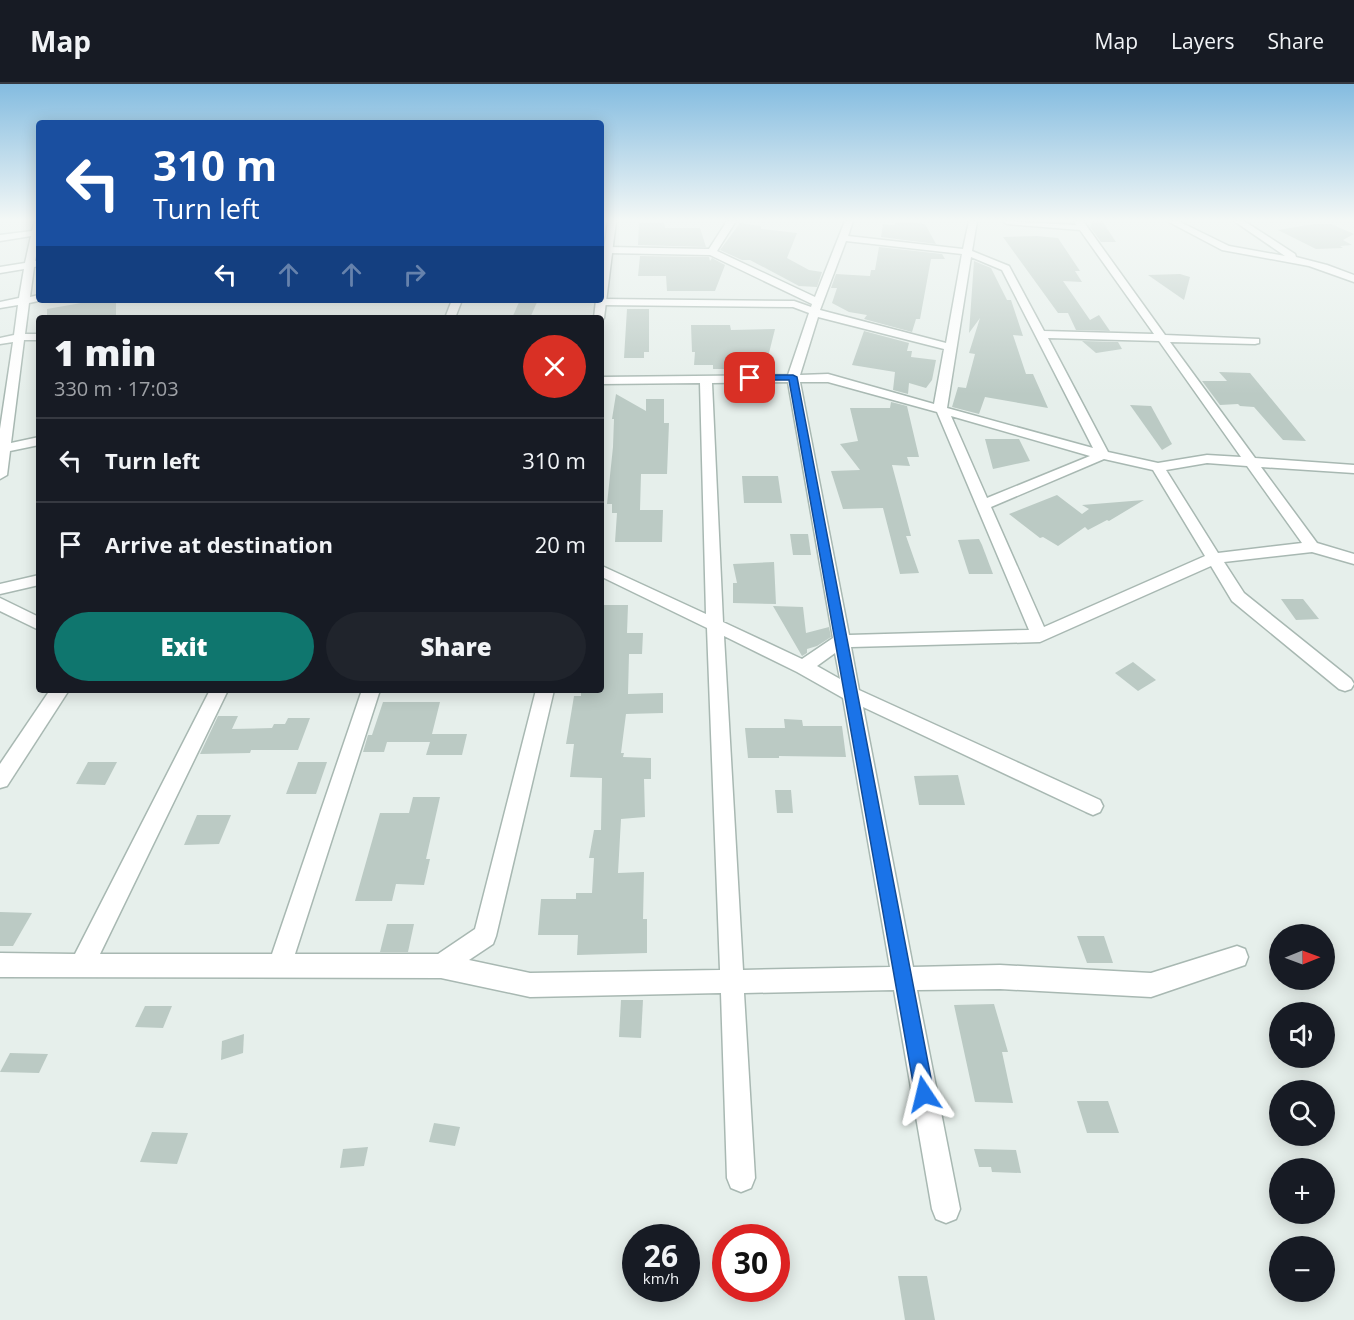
<!DOCTYPE html>
<meta charset="utf-8">
<style>
body{margin:0;font-family:"Open Sans",sans-serif;background:#20242c;color:#f1f3f6;height:100vh;display:flex;flex-direction:column;font-size:22px;white-space:nowrap}
*{box-sizing:border-box;margin:0}
p{font-size:20px;color:#9ea1a6}
.icon{flex:none;width:33px;height:33px;fill:none;stroke:currentColor;stroke-width:2;stroke-linecap:round;stroke-linejoin:round}
.map{position:relative;flex:1;overflow:hidden}
.drawer{position:absolute;left:36px;top:231px;width:568px;height:378px;display:flex;flex-direction:column;background:#171b24;border-radius:6px;box-shadow:0 3px 15px #0003}
.drawer>*{flex:none}
.top-card{position:absolute;left:36px;top:36px;width:568px;height:183px;border-radius:6px;box-shadow:0 3px 15px #0003;background:#1a4fa0;color:#fff;overflow:hidden}
.needle{width:39px;rotate:89deg}
.controls{position:absolute;left:1269px;top:840px;display:grid;gap:12px}
.controls a{display:grid;place-items:center;width:66px;height:66px;border-radius:50%;background:#171b24;box-shadow:0 3px 15px #0003;font-size:30px}
.speed{position:absolute;left:622px;top:1140px;display:flex;gap:12px;font-size:30px;font-weight:700;text-align:center}
.speed>*{display:grid;place-content:center;width:78px;height:78px;border-radius:50%;background:#171b24;box-shadow:0 3px 15px #0003;line-height:1}
.speed small{font-size:15px;font-weight:400}
.speed .limit{border:9px solid #d22;background:#fff;color:#111}
.pin{position:absolute;display:grid;place-items:center;width:51px;height:51px;color:#fff;margin:-26px;border-radius:12px;box-shadow:0 3px 9px #0006}
.me{position:absolute;width:66px;margin:-33px;rotate:350deg;stroke-linejoin:round;filter:drop-shadow(0 0 4px #0008)}
.turn{display:flex;align-items:center;gap:21px;height:126px;padding:0 18px;font-size:27px}
.turn .icon{width:78px;height:78px;stroke-width:2.5}
.turn b{display:block;font-size:42px;line-height:51px}
.lanes{display:flex;align-items:center;height:57px;padding:0 18px;background:#0003;justify-content:center;gap:30px;direction:ltr}
.lanes .off{opacity:.35}
.round{display:grid;place-items:center;flex:none;width:63px;height:63px;border-radius:32px;background:#20242c}
.head{display:flex;align-items:center;justify-content:space-between;height:102px;padding:0 18px}
h1{font-size:36px;font-weight:800;line-height:45px}
.primary-button{display:flex;gap:12px;margin-top:auto;padding:12px 18px}
.primary-button a{flex:1;height:69px;border-radius:36px;background:#0f766e;color:#fff;font-size:24px;font-weight:800;line-height:69px;text-align:center}
.primary-button a+a{background:#20242c;color:#f1f3f6}
ul{padding:0;list-style:none}
li{display:flex;align-items:center;gap:18px;height:84px;padding:0 18px;border-top:2px solid #363941}
li div{flex:1}
li b{display:block;font-size:22px}
li em{font-style:normal}
header{display:flex;align-items:center;gap:36px;box-sizing:border-box;height:84px;padding:0 30px;background:#171b24;border-bottom:2px solid #363941}
header strong{font-size:28px}
nav{display:flex;gap:33px;margin-inline-start:auto;font-size:21px}
.map>svg:first-child{display:block}
</style>
<header>
<strong>Map</strong>
<nav><a>Map</a><a>Layers</a><a>Share</a></nav>
</header>
<div class="map">
<svg width="1354" height="1236" viewBox="0 0 1354 1236">
<rect width="100%" height="100%" fill="#e6efeb"/>
<g fill="#bbcac4">
<path d="M896,137l29,3 11,20 -55,-7 2,-13 12,1z"/>
<path d="M1093,137h9l14,21h-15l-11,-15z"/>
<path d="M639,139h25l1,5h35l6,19 -68,-2z"/>
<path d="M740,139l21,3v3l36,4 -10,25 22,12 13,2 -5,15 -18,-1 -49,-26h-8l-22,-10z"/>
<path d="M1314,140h17l23,10 -11,6 9,5 -12,1 3,2 -27,1 -38,-19z"/>
<path d="M1037,152l21,2 22,33h-5l7,11 -19,-1 27,39 9,-5 11,16 -34,-1 -8,-17h-10l-55,-76z"/>
<path d="M879,163l63,7 3,5h-14l-11,60h-4l-4,13 -48,-13 3,-4 -18,-3 -17,-9 5,-15h-6l5,-14 34,2 1,-6h4z"/>
<path d="M640,172l69,1 1,4 2,-3 13,7 -10,26h-48l-1,-15h-28z"/>
<path d="M974,177l17,7 16,32h4l12,36 -10,-1 13,39h7l15,34 -63,-11 -6,17 -27,-7 6,-20 8,1 9,-34 -6,-1 11,-35 -11,15z"/>
<path d="M1180,190l10,3 -6,23 -36,-25z"/>
<path d="M98,216h18v18h-69v-9z"/>
<path d="M520,216h18l-8,18h-18z"/>
<path d="M627,225h22v43h-5v6h-20z"/>
<path d="M691,241h39l1,5 44,-1 -9,36 -29,-3v7h-24v-4h-19l1,-13h-3z"/>
<path d="M864,247l45,12 -2,8h5l-1,6 25,3 -4,20 -6,8 -17,-5 -1,11 -15,-4 2,-18 -43,-7z"/>
<path d="M1082,257l36,1 4,7 -26,4z"/>
<path d="M1219,288l31,1 56,68 -23,-1 -29,-33 -14,-1 -2,-2 -18,1 -18,-24h25z"/>
<path d="M616,310l30,17v-12h18v24h5l-2,51h-26l-1,36h23l-1,32h-47l2,-29h-5v-9h-5l6,-57 1,-28h-2z"/>
<path d="M891,318l16,4 12,51h-12l3,9 -18,-1 19,71h-5l13,37 -19,1 -17,-66 -40,1 -12,-38 29,-1 -20,-26 18,-3 -8,-33h40z"/>
<path d="M1130,321l21,1 21,38 -10,6z"/>
<path d="M985,355h34l11,22 -37,8z"/>
<path d="M742,392h36l4,27h-38z"/>
<path d="M1057,411l25,19 7,-5 -7,-4 62,-5 -35,21 -2,-1 -19,10 -3,-3 -27,19 -15,-9 -3,1 -31,-24z"/>
<path d="M790,450h18l3,21h-18z"/>
<path d="M979,455l3,6 11,29h-24l-11,-34z"/>
<path d="M774,478l2,42 -43,-1v-20h4l-4,-19z"/>
<path d="M1281,515h22l16,20 -23,1z"/>
<path d="M602,521h26l-1,28h16l-1,21h-13l-1,40 35,-1v20l-37,1 -5,39h3l-1,4 28,1v21h-7l1,38 -24,2 -3,54 26,-1 -1,47h4v34l-70,2 1,-20h-40l3,-36h35v-6h16l2,-35h-5l5,-28h7l1,-52 -32,-1 4,-33h-8l8,-48h7v-6h21z"/>
<path d="M773,522l30,1 3,26 23,-6 2,10 -14,9 -10,3v4l-5,3z"/>
<path d="M1133,578l23,18 -18,11 -23,-18z"/>
<path d="M383,618h57l-8,32h35l-5,21h-36l4,-13h-43l-3,10h-21l5,-17h4z"/>
<path d="M218,632h20l-6,13 40,-1 2,-4h11l3,-6h22l-12,32h-47l-1,3 -50,1z"/>
<path d="M784,635l18,1 1,6h39l4,31 -67,-1v2h-31l-3,-30h40z"/>
<path d="M88,678h29l-12,23 -29,-1z"/>
<path d="M298,678h29l-11,32h-30z"/>
<path d="M958,691l7,30h-46l-5,-29z"/>
<path d="M775,706h16l2,23h-16z"/>
<path d="M413,713h27l-14,62h4l-6,26 -28,-1 -4,17h-37l25,-88h29z"/>
<path d="M197,731h34l-12,29 -35,1z"/>
<path d="M0,828l32,1 -19,33h-13z"/>
<path d="M387,840h27l-6,28h-28z"/>
<path d="M1077,852h27l9,27h-26z"/>
<path d="M621,916h22l-2,38 -22,-1z"/>
<path d="M994,920l14,48h-6l11,51 -38,-1 -21,-97z"/>
<path d="M145,922h27l-9,22 -28,-1z"/>
<path d="M244,950l-1,19 -22,7 1,-19z"/>
<path d="M10,969l38,1 -9,19 -39,-1z"/>
<path d="M1077,1017h31l11,32h-32z"/>
<path d="M434,1039l26,4 -5,19 -26,-4z"/>
<path d="M152,1048l36,1 -11,31 -37,-2z"/>
<path d="M368,1063l-4,19 -24,2 3,-19z"/>
<path d="M974,1065l42,1 5,23 -29,-1 -1,-5h-12z"/>
<path d="M898,1192h29l8,44h-30z"/>
</g>
<g fill="none" stroke-linecap="round" stroke-linejoin="round">
<g stroke="#a8b8b2" stroke-width="3">
<g id="minor">
<path d="M35,137h4v20l-4,20 4,-1v6l-5,1 -4,30 9,-2v5h4l-14,3 -4,31h14v6h-15l-13,103 28,-6v8l-29,6 -3,24 -7,4v-50l13,-87 -13,2v-6l14,-3 4,-30 -18,3v-6l19,-4 5,-29 -24,4v-6l25,-4 6,-27 -31,5v-6l32,-4z"/>
<path d="M727,137h9l-19,30 98,46 30,-76h8l-5,15 115,13 6,-28h8l-5,30 37,15 35,65 110,3 -74,-104 -73,-6 -4,-3 73,4 -2,-4h9l82,114 94,4v4l-4,1 -85,-2 85,116 99,7v8l-93,-6 56,76 37,11v10l-42,-12 -88,10 20,31 107,86 3,5 -3,5 -6,2 -6,-2 -107,-88 -21,-35 -171,76 -189,5 8,43 241,110 3,6 -3,6 -7,3 -7,-3 -223,-105 50,260 87,-2 151,8 86,-27 8,3 3,8 -3,8 -94,32 -151,-8 -83,1 43,219 -4,10 -10,4 -10,-4 -4,-10 -38,-219 -150,3 11,185 -4,10 -10,4 -10,-4 -4,-10 -6,-185 -191,4 -89,-19 -441,-1v-24l75,1 135,-264h18l-128,264h172l90,-264h18l-85,264h143l37,-25 61,-239h18l-58,246 -3,8 -24,16 61,13 190,-3 -13,-342 -105,-51v-11l104,48 -6,-231 -98,1v-7l186,-2 21,-62 -16,-6 -192,-2 -5,-3 6,-3 192,2 17,6 1,-3 -102,-49 -102,-2 -5,-3 5,-3 101,2zM846,157l116,13 -16,89 -126,-33zM971,173l31,13 91,178 -146,-40zM818,233l126,32 -10,55 -106,-30 -28,1zM1048,254l111,3 82,116 -34,-2 -49,8 -50,-11zM788,298l45,256 -31,21 -79,-37 -11,-239zM800,298h28l109,30 92,218 -180,5zM951,332l139,40 -103,42zM1104,375l49,11 52,86 -161,71 -53,-120zM1207,379l40,3 55,77 -84,10 -52,-83zM724,552l73,36 46,26 47,269 -147,3zM835,569l5,26 -23,-13z"/>
<path d="M1167,137h11l51,25 56,10 -51,-35h10l51,33 1,3 31,8 27,10v7l-45,-16 -87,-16z"/>
<path d="M452,216h10l-7,18h-10z"/>
<path d="M39,491v10l-39,9v-10z"/>
<path d="M0,514l39,19v13l-39,-19z"/>
<path d="M50,606h19l-62,96 -7,2v-24z"/>
</g>
</g>
<g stroke="#a8b8b2" stroke-width="3">
<path id="tertiary" d="M608,137h8l-12,97 -2,3v-3h-8l2,-18h6v-37z"/>
</g>
<use href="#minor" fill="#fff" fill-rule="evenodd"/>
<use href="#tertiary" fill="#fff" fill-rule="evenodd"/>
</g>
<linearGradient id="sky" x2="0" y2="1"><stop stop-color="#84bce0"/><stop offset="0.44" stop-color="#f4f8f6"/><stop offset="1" stop-color="#f4f8f6" stop-opacity="0"/></linearGradient>
<rect width="1354" height="310" fill="url(#sky)"/>
<path fill="#1a73e8" stroke="#114b97" stroke-width="1.5" d="M750,291h43l4,2 137,717 -3,6 -7,3 -7,-3 -2,-6 -126,-714h-43v-4z"/>
</svg>
<div class="controls">
<a><svg class="needle" viewBox="-14 -14 28 28"><path d="M0-13l5 13h-10z" fill="#e53935"/><path d="M0 13l5-13h-10z" fill="#9ea1a6"/></svg></a>
<a><svg class="icon" aria-label="sound" viewBox="0 0 24 24"><path d="M4 9h4l5-4v14l-5-4H4zM17 9q2 3 0 6"/></svg></a>
<a><svg class="icon" aria-label="search" viewBox="0 0 24 24"><circle cx="10" cy="10" r="6"/><path d="M15 15l6 6"/></svg></a>
<a>+</a>
<a>−</a>
</div>
<div class="speed"><div>26<small>km/h</small></div><div class="limit">30</div></div>
<div class="pin" style="left:750px;top:294px;background:#d93025"><svg class="icon" aria-label="arrive" viewBox="0 0 24 24"><path d="M6 21V4h12l-3 4 3 4H6"/></svg></div>
<svg class="me" style="left:924px;top:1010px" viewBox="-20 -20 40 40"><path d="M0-17L14 15 0 8-14 15z" fill="#1a73e8" stroke="#fff" stroke-width="4"/></svg>
<div class="top-card">
<div class="turn"><svg class="icon" aria-label="left" viewBox="0 0 24 24"><path d="M17 20v-9H6M10 6l-5 5 5 5"/></svg><div><b>310 m</b>Turn left</div></div>
<div class="lanes"><svg class="icon" aria-label="left" viewBox="0 0 24 24"><path d="M17 20v-9H6M10 6l-5 5 5 5"/></svg><svg class="icon off" aria-label="ahead" viewBox="0 0 24 24"><path d="M12 20V5M6 11l6-6 6 6"/></svg><svg class="icon off" aria-label="ahead" viewBox="0 0 24 24"><path d="M12 20V5M6 11l6-6 6 6"/></svg><svg class="icon off" aria-label="right" viewBox="0 0 24 24"><path d="M7 20v-9h11M14 6l5 5-5 5"/></svg></div>
</div>
<section class="drawer">
<div class="head"><div><h1>1 min</h1><p>330 m · 17:03</p></div><a class="round" style="background:#d93025;color:#fff"><svg class="icon" aria-label="close" viewBox="0 0 24 24"><path d="M6 6l12 12M18 6L6 18"/></svg></a></div>
<ul>
<li><svg class="icon" aria-label="left" viewBox="0 0 24 24"><path d="M17 20v-9H6M10 6l-5 5 5 5"/></svg><div><b>Turn left</b></div><em>310 m</em></li>
<li><svg class="icon" aria-label="arrive" viewBox="0 0 24 24"><path d="M6 21V4h12l-3 4 3 4H6"/></svg><div><b>Arrive at destination</b></div><em>20 m</em></li>
</ul>
<div class="primary-button"><a>Exit</a><a>Share</a></div>
</section>
</div>
